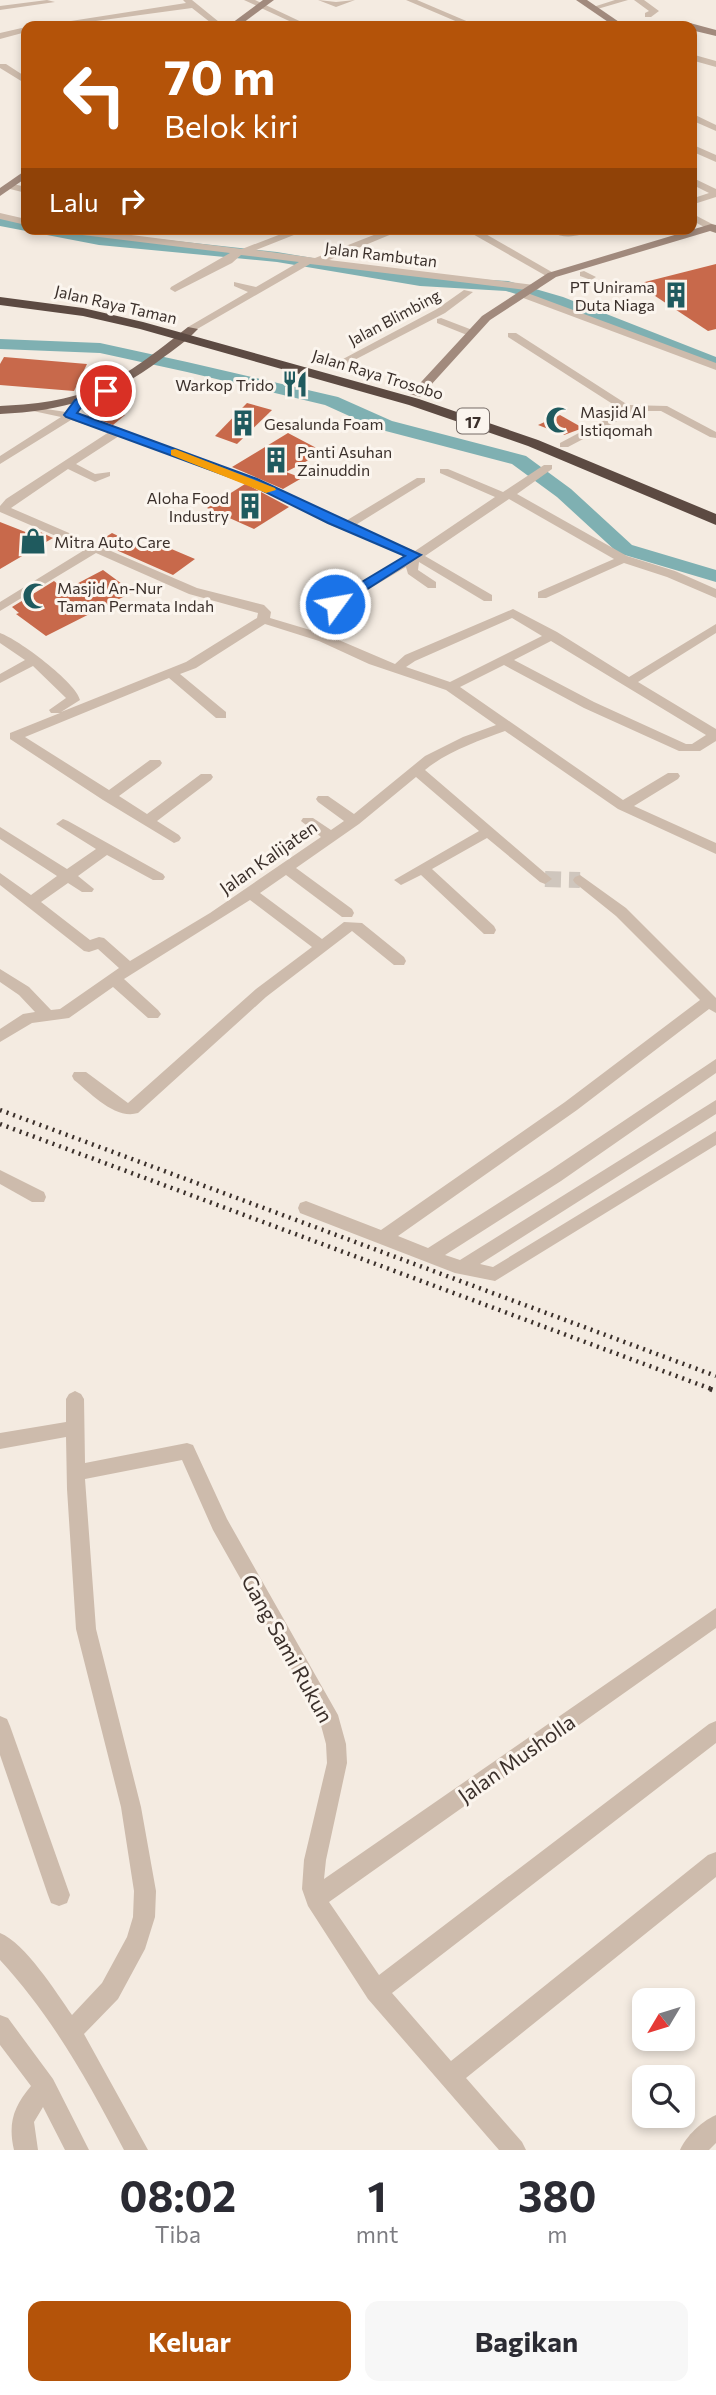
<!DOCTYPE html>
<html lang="id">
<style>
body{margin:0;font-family:Commissioner,sans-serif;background:#f7f7f7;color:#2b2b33;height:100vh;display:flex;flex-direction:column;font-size:26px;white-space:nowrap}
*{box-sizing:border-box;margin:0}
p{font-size:23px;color:#7c7c81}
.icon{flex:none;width:38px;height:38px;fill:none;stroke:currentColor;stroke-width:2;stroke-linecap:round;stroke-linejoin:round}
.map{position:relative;height:2150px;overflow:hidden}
.drawer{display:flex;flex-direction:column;background:#fff;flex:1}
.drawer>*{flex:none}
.banner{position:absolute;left:21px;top:21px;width:676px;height:214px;border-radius:14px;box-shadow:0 4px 10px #0003;background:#b45309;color:#fff;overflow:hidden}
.needle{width:46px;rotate:232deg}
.tools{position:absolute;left:632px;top:1988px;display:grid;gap:14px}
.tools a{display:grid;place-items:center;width:63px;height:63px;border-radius:14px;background:#fff;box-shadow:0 4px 10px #0003;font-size:35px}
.pin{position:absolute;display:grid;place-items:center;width:60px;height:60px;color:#fff;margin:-30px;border:4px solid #fff;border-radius:50%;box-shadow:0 2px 7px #0007}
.me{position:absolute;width:77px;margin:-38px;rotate:58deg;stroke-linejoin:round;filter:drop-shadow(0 0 5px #0008)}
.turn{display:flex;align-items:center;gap:24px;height:147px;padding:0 28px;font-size:32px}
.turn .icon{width:91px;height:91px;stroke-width:2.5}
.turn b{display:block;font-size:49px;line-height:60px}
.then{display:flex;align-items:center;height:66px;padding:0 28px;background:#0003;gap:14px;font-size:26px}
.eta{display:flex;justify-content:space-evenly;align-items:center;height:119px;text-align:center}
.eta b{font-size:42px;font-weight:700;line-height:49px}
.action{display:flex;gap:14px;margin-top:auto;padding:14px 28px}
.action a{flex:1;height:80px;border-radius:14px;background:#b45309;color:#fff;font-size:28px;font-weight:700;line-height:80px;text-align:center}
.action a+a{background:#f7f7f7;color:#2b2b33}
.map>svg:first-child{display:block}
</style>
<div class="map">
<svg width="716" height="2150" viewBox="0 0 716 2150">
<rect width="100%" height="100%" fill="#f4ebe1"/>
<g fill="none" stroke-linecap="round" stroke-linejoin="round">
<g fill="#7fb0b2" fill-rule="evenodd">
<path d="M0,216l26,6v7h40l211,23 143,24 88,5 55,16 153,60v11l-165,-63 -45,-14 -86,-5 -143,-24 -178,-17 -99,-19z"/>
<path d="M0,339l100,4 87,19 151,35 54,24 134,35 45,33 61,56 84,25v12l-98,-29 -61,-56 -45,-33 -134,-35 -53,-24 -138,-33 -87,-19 -100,-4z"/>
</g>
</g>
<g fill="#c8694b">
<path d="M716,264v65l-8,2 -71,-47z"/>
<path d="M4,357l83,7 -13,27 -74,-6v-21z"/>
<path d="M247,403l25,7 -35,34 -22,-8z"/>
<path d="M98,406l27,9 -12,10 -26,-10z"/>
<path d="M560,415l23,13 -19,7 -26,-10z"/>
<path d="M288,433l36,19 -38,20 16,6 -19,11 -51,-22z"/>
<path d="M245,484l3,1 41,22 -35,22 -47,-21z"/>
<path d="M0,522l28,11 6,-4 19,9 -53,31z"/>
<path d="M112,533l40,19 10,-7 33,14 -22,16 -75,-33z"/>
<path d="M103,570l30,22 -87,44 -30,-22 3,-1 -7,-6 42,-26 11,9z"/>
</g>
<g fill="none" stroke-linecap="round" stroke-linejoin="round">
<path stroke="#cfc6bd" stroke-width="16" stroke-dasharray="16 8" stroke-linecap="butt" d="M545,879l35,1"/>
<g fill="#cdbbac" fill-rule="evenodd">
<path d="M47,0l8,2 -55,8v-4z"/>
<path d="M183,0h9l32,26h-9l-23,-18 -133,18h-20l147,-23z"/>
<path d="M244,0h11l55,26h-10z"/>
<path d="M318,0l18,2 19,-2 -19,7z"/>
<path d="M406,0h11l61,26h-11z"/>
<path d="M615,0h13l-34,10 -4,-2z"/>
<path d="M634,0h10l15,11 -8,6h-6v-4l4,-2z"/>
<path d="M26,27v5l-26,7v-6z"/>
<path d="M691,54l25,7v6l-25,-7z"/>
<path d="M0,64h6l20,13v7l-26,-16z"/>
<path d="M691,113l25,12v6l-25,-11z"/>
<path d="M691,144l25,11v7l-25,-11z"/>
<path d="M691,177l25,12v8l-25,8v-6l18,-6 -18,-9z"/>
<path d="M9,183l17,4v6l-20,-5 -2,-2z"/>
<path d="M0,213l26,6v6l-26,-6z"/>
<path d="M691,213l23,12 2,2 -8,2 -17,-9z"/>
<path d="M53,229h31l158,20 52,-20h15l-53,21 59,8 74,-29h15l-75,31 205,25 5,3 -5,3 -224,-27 -118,68 -4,-1v-4l60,-35 -14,-6v-4l22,5 43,-25 -58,-7 -9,8 -57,29 -5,-3 1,-2 59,-34 -172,-21z"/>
<path d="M323,229h13l-5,3z"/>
<path d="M464,229h13l80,46 -9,2z"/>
<path d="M555,229h15l-2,2 26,-2c-13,7 -29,11 -42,3z"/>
<path d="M584,271l12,6 -5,3 -11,-4v-4z"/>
<path d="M464,290l9,2 -28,21 -108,56 -9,-2 109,-58z"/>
<path d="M522,291l194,72v7l-198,-74 -1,-2z"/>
<path d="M441,318l34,13 1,2 -9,2 -30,-12v-4z"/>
<path d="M508,333h8l112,72 39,1 49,26v6l-6,-1 -49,-26h-25l-68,36h-8v-4l62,-33 -114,-73z"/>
<path d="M80,399l6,3 -10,12 181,65 87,43 73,-44h8v4l-71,44 61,25 80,-54 -55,-24v-4h8l55,23 41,-27h8v4l-35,25 110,62 48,15 41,18v9l-49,-21 -43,-14 -78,35h-8v-6l76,-33 -105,-60 -84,57 67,39v6h-8l-65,-39 -1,8 18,12v6h-8l-20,-14 -2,-7 -67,40h-8v-6l76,-45 -79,-32 -79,-41 -130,-47 -43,28 19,10 15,-2v4l-15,6 -27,-13 -57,39 186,80 67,17 7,7 -1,6 57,17 68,29 10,-9 108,-46 44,23 72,45 87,-53v9l-78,49 78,47v12l-16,10h-21l-95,-43 -80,-43 -44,22 163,113 45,-27h10l2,3 -2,3 -44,27 82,37v11l-98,-45 -113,-78c-27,10 -57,20 -80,39l127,109 -7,5 -5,-2 -53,-44 -55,31 62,57 2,4 -2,4h-10l-63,-59 -20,10 -7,-5 85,-49 -63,-54 -57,47 -63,44 56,41 2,4 -2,4h-10l-56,-42 -26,18 62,46 22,-17 18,1 42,34 2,4 -2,4h-10l-42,-34 -86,66 -128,116c-23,7 -47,-20 -64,-33l-2,-4 2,-4h12l42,31 128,-114 56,-42 -62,-47 -126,79 34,31 3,4 -3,4h-10l-35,-31 -44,31 -37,5 -32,19v-13l23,-15 12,-2 -16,-17 -19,-13v-13l29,18 22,23 9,-1 59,-41 -21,-19 -9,3 -5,-1 -84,-66v-12l31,22 26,-19 -57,-37v-12l67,42 29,-20 -40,-25 7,-5 5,2 95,53 2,3 -2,3h-10l-46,-25 -29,21 16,13 -2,3h-10l-14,-9 -27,19 49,38 9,-3 5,1 26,23 80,-48 111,-76 -20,-16 2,-3h10l18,12 13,-9 -26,-19 -2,-3 2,-3h10l26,18 71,-58 38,-19 33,-12 -50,-35 -77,-26 -50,-23 -54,-17 -69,44 -16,6 46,38v6h-10l-47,-40 -144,59 84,53 41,-30h10l2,3 -2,3 -41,30 28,18 54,-40h10l2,3 -2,3 -54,41 22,14 2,3 -2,3 -5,2 -71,-43 -93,-61v-6l50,-20h-9l-2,-3 17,-12 -33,-32 -33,17v-9l25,-14 -25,-17v-10c18,6 77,50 80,67l-19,12 125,-50 71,-44 1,-5 -69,-19 -93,-41 -96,58v-9l86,-53 -86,-37v-6l6,-7 103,-67 -38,-12 -71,44v-8l61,-39 -28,-6v-4l33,5zM512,618l30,18 -92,46 -44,-15 9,-6zM551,641l155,94 -14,9h-6l-92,-42 -80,-42z"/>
<path d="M580,875l46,33 90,90v15l-7,-4 -132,101 -179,126 30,12 121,-77 167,-112v14l-155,108 -116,74 15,5 256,-160v14l-236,150 13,3 223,-136v14l-221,136 -40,-8 -155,-60 -2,-5 2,-5 6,-2 75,29 184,-128 135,-102 -84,-84 -41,-33 -2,-3 2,-3z"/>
<path d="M0,1170l44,22 2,5 -2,5h-12l-32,-18z"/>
<path d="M75,1391l6,3 3,5 1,64 102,-20 6,2 34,74 111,196 8,29 1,19 -21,97 -2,19 392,-271v20l-387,274 50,73 330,-251 7,-3v22l-324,250 59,68 257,-206 8,-3v25l-250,201 56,64 4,8h-27l-131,-151 -60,-93 -6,-17 2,-29 23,-97 -1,-19 -7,-26 -106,-188 -31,-70 -97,19 11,150 45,178 15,84 -1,26 -10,32 -27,50 -34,35 64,116h-24c-35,-67 -72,-134 -124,-190v-27c25,10 56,59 72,82l30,-32 25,-46 6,-20 1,-26 -13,-84 -45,-178 -9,-140 -1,-52 -66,12v-16l66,-11v-23l3,-5z"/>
<path d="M0,1716l7,3 3,7 60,169 -3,8 -8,3 -8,-3 -3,-8 -48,-140z"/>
<path d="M0,2015l8,3 45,61 36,71h-24l-22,-43 -9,15 4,28h-24c-6,-26 -1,-43 17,-64l-31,-41z"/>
<path d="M716,2115v28l-7,7h-29c6,-14 22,-29 36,-35z"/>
</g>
<g fill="#a18a7d" fill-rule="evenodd">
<path d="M263,0h11l-35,26h-11z"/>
<path d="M576,0h11l38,26h-11z"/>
<path d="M632,23h58l26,7v6l-25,-6v-4h-64z"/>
<path d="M26,170v8l-26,18v-8z"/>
<path d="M711,224l5,1v8l-6,-2 -154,46 -66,43 -70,77 -10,-3 72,-78 66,-43z"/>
</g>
<path fill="#7d675c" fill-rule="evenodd" d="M188,327l10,2c-11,12 -25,21 -38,31 -49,38 -99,51 -160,54v-8c90,-4 119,-24 188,-79z"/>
<path fill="#5c4a42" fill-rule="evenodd" d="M0,297l83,11 60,14 276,77 119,41 178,74v11l-188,-79 -119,-41 -269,-76 -57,-13 -83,-11z"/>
<g stroke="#3b302b" stroke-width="4.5" stroke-dasharray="2 5" stroke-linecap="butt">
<path d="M0,1110l716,266"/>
<path d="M0,1124l714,266"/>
</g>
<path stroke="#3b302b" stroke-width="5" stroke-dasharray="2.5 7" stroke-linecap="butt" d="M710,1389l6,2"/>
</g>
<path fill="#1a73e8" stroke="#114b97" stroke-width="2" d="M102,389l10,2 -29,14 -6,8 180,66 164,76 -82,52h-9v-6l75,-45 -77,-33 -79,-39 -183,-67 -2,-2 11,-15z"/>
<path fill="#f59e0b" d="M175,449l100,39 1,2 -10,3 -95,-38v-5z"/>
<defs>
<g id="building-bare" transform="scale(2.1)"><path d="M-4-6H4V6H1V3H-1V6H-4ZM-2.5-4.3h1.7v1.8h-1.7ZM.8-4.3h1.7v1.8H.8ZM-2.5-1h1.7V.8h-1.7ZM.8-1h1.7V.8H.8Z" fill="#1f5a5e" stroke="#fbf5ee" stroke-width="2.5" paint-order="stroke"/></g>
<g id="restaurant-bare" transform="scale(2.1)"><path d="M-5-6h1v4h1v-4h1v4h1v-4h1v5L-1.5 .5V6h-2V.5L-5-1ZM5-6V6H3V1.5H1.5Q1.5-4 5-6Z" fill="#1f5a5e" stroke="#fbf5ee" stroke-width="2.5" paint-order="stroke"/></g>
<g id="mosque-bare" transform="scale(2.1)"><path d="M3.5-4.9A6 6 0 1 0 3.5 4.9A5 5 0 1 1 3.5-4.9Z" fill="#1f5a5e" stroke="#fbf5ee" stroke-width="2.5" paint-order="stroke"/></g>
<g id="shop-bare" transform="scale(2.1)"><path d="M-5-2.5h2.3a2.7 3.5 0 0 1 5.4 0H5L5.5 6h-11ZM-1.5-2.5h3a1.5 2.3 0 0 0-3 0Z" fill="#1f5a5e" stroke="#fbf5ee" stroke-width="2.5" paint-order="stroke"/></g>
</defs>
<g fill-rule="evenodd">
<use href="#building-bare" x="676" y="295"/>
<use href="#restaurant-bare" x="295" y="384"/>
<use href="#mosque-bare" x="559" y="420"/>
<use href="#building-bare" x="243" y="423"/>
<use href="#building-bare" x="276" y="460"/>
<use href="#building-bare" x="250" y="506"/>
<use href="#shop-bare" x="33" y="541"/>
<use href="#mosque-bare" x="36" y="596"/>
</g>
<g text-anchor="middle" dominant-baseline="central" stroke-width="6" stroke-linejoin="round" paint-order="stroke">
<g font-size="16" fill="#3b302b" stroke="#fbf5ee">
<text transform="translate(381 254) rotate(7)">Jalan Rambutan</text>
<text transform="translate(116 304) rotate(13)">Jalan Raya Taman</text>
<text transform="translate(394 317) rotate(-28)">Jalan Blimbing</text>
<text transform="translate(378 374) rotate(17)">Jalan Raya Trosobo</text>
</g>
<g font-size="16" fill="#3b302b" stroke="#fbf5ee" text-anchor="start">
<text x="655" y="286" text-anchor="end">PT Unirama<tspan x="655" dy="18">Duta Niaga</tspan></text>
<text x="274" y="384" text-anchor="end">Warkop Trido</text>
<text x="580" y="411">Masjid Al<tspan x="580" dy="18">Istiqomah</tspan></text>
<text x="264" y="423">Gesalunda Foam</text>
<text x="297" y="451">Panti Asuhan<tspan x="297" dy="18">Zainuddin</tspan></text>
<text x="229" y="497" text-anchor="end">Aloha Food<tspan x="229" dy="18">Industry</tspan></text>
<text x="54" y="541">Mitra Auto Care</text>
<text x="57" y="587">Masjid An-Nur<tspan x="57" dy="18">Taman Permata Indah</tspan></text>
</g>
<rect fill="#fbf5ee" stroke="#756b66" stroke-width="2" x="457" y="408.5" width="32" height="25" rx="5"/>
<g font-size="16" font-weight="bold" fill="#3b302b">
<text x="473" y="421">17</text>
</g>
<g font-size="18" fill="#3b302b" stroke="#fbf5ee">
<text transform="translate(268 857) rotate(-35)">Jalan Kalijaten</text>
</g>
<g font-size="21" fill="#3b302b" stroke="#fbf5ee">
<text transform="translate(288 1648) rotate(61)">Gang Sami Rukun</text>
<text transform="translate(516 1758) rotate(-35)">Jalan Musholla</text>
</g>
</g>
</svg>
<div class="tools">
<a><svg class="needle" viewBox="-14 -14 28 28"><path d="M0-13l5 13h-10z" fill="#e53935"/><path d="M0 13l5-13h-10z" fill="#7c7c81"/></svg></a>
<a><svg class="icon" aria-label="search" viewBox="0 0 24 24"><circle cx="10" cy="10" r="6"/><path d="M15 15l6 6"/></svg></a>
</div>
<div class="pin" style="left:106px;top:391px;background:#d93025"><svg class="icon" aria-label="arrive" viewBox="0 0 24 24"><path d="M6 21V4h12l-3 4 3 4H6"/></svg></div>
<svg class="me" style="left:335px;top:604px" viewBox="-20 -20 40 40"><circle r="17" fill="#1a73e8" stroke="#fff" stroke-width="3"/><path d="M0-11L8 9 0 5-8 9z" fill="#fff"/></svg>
<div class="banner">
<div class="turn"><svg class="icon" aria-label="left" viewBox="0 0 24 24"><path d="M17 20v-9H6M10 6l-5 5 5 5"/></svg><div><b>70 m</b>Belok kiri</div></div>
<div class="then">Lalu<svg class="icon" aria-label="right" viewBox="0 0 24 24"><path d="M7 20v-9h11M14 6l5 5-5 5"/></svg></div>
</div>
</div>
<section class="drawer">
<div class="eta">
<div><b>08:02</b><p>Tiba</p></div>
<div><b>1</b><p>mnt</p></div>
<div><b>380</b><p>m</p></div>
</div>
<div class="action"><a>Keluar</a><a>Bagikan</a></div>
</section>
